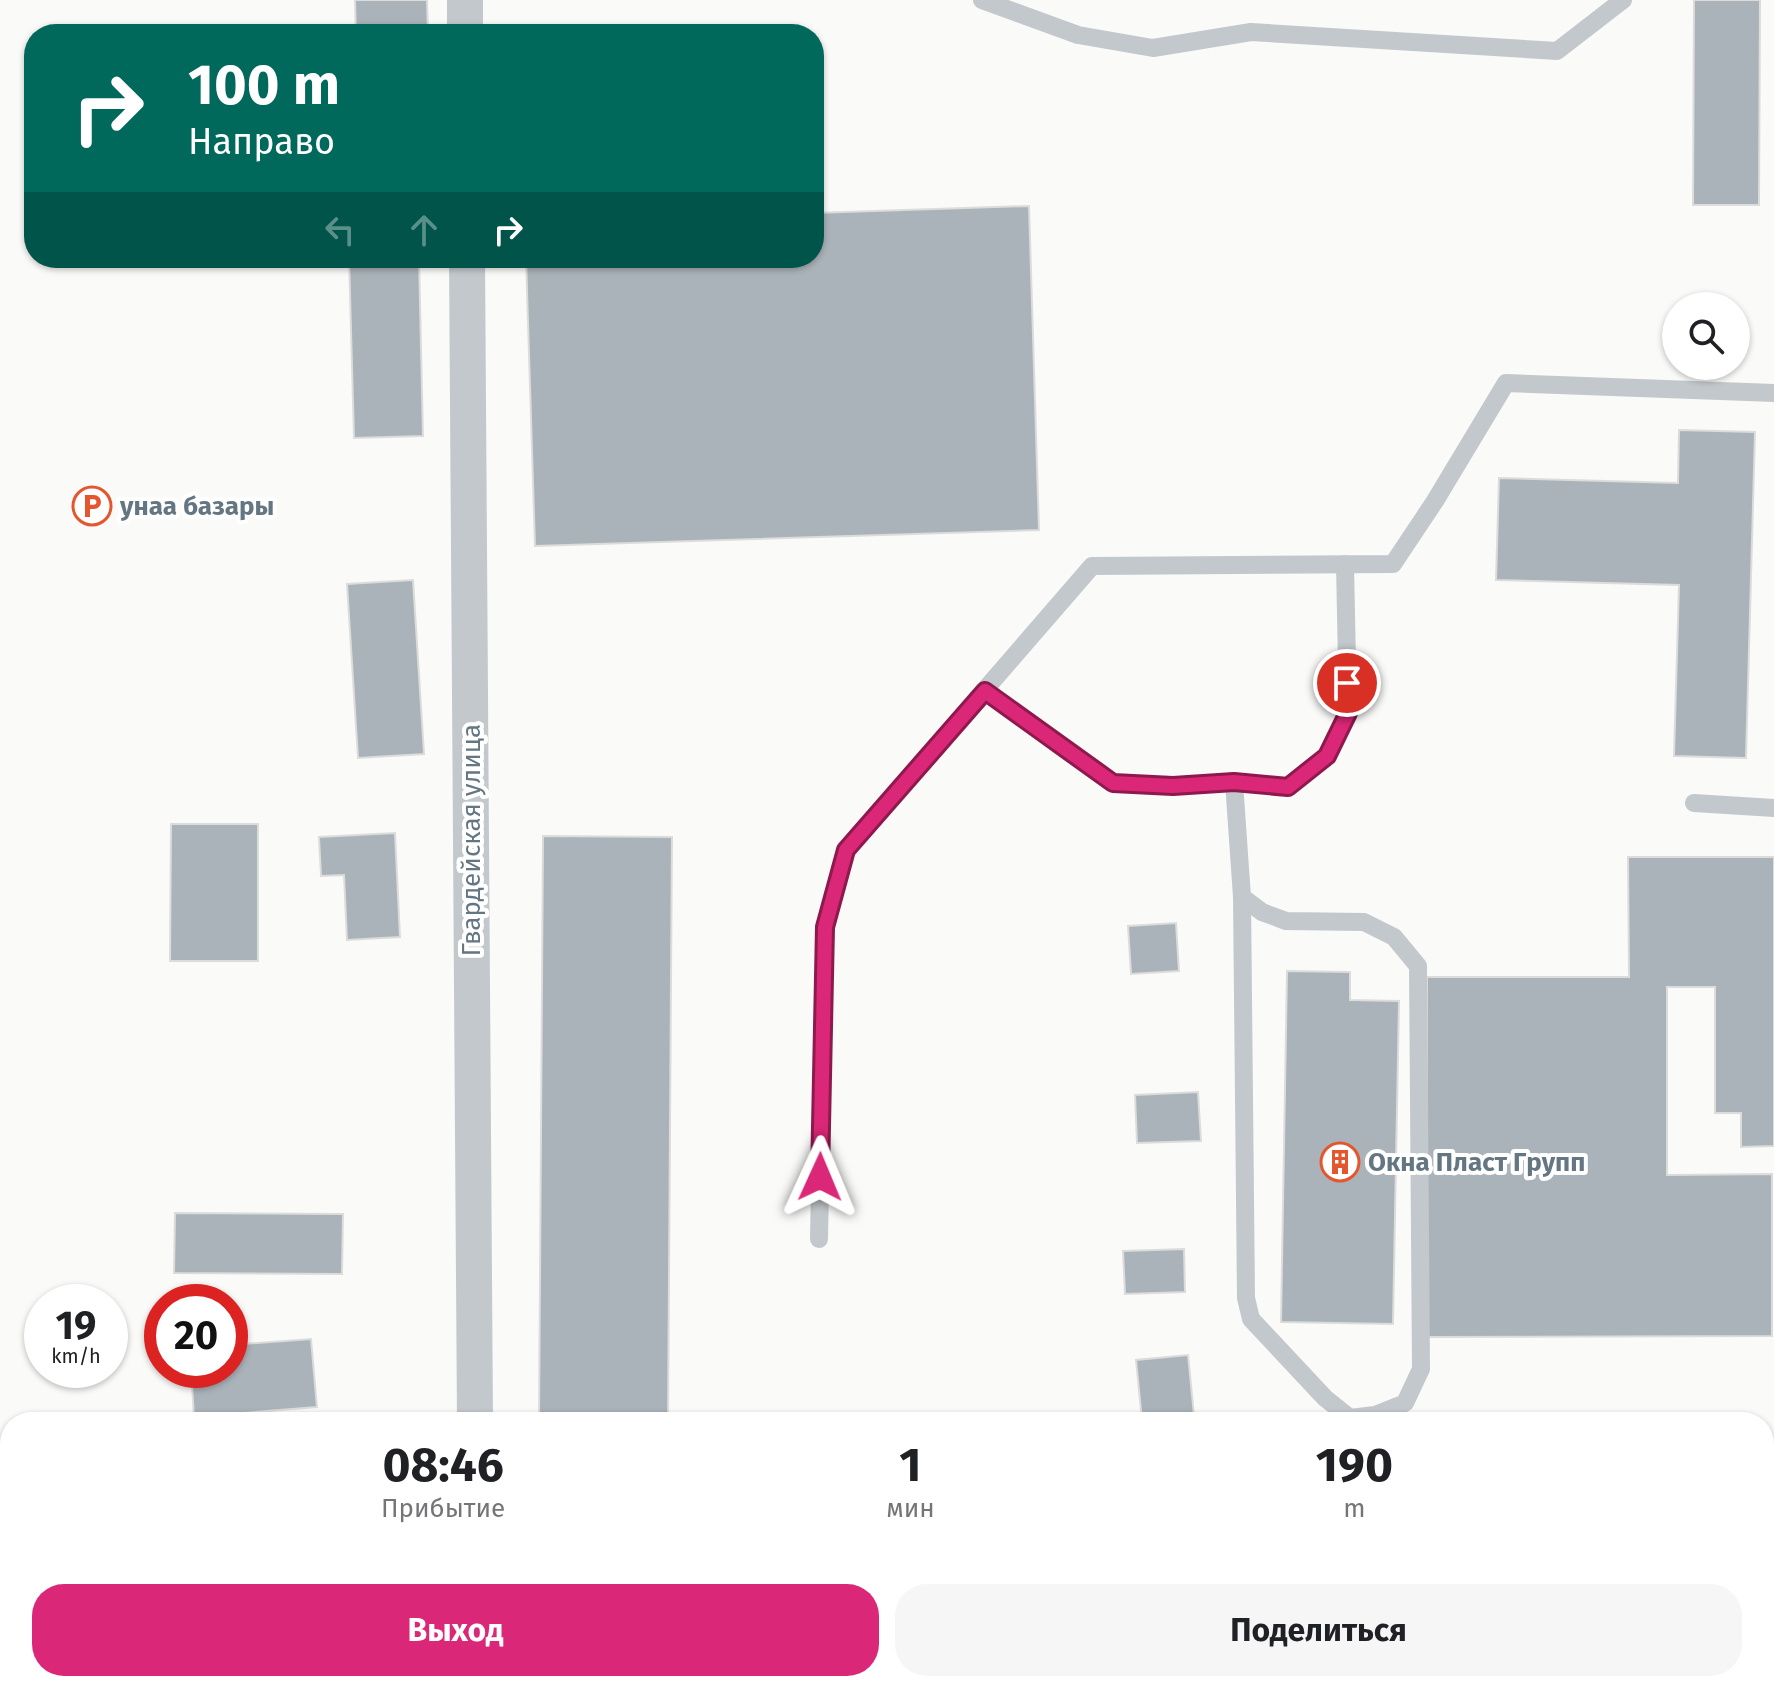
<!DOCTYPE html>
<html lang="ru">
<meta charset="utf-8">
<style>
body{margin:0;font-family:"Fira Sans",sans-serif;background:#f6f6f6;color:#202124;height:100vh;display:flex;flex-direction:column;font-size:30px;white-space:nowrap}
*{box-sizing:border-box;margin:0}
p{font-size:26px;color:#757577}
.icon{flex:none;width:44px;height:44px;fill:none;stroke:currentColor;stroke-width:2;stroke-linecap:round;stroke-linejoin:round}
.map{position:relative;flex:1;overflow:hidden}
.drawer{position:absolute;left:0px;top:1412px;width:1774px;height:280px;display:flex;flex-direction:column;background:#fff;border-radius:32px 32px 0 0;box-shadow:0 2px 6px #0004}
.drawer>*{flex:none}
.guide{position:absolute;left:24px;top:24px;width:800px;height:244px;border-radius:32px;box-shadow:0 2px 6px #0004;background:#00695c;color:#fff;overflow:hidden}
.fabs{position:absolute;left:1662px;top:292px;display:grid;gap:16px}
.fabs a{display:grid;place-items:center;width:88px;height:88px;border-radius:50%;background:#fff;box-shadow:0 2px 6px #0004;font-size:40px}
.speed{position:absolute;left:24px;top:1284px;display:flex;gap:16px;font-size:40px;font-weight:700;text-align:center}
.speed>*{display:grid;place-content:center;width:104px;height:104px;border-radius:50%;background:#fff;box-shadow:0 2px 6px #0004;line-height:1}
.speed small{font-size:20px;font-weight:400}
.speed .limit{border:12px solid #d22;background:#fff;color:#111}
.pin{position:absolute;display:grid;place-items:center;width:68px;height:68px;color:#fff;margin:-34px;border:4px solid #fff;border-radius:50%;box-shadow:0 2px 8px #0007}
.me{position:absolute;width:88px;margin:-44px;rotate:1deg;stroke-linejoin:round;filter:drop-shadow(0 0 6px #0008)}
.turn{display:flex;align-items:center;gap:28px;height:168px;padding:0 32px;font-size:36px}
.turn .icon{width:104px;height:104px;stroke-width:2.5}
.turn b{display:block;font-size:56px;line-height:68px}
.lanes{display:flex;align-items:center;height:76px;padding:0 32px;background:#0003;justify-content:center;gap:40px;direction:ltr}
.lanes .off{opacity:.35}
.eta{display:flex;justify-content:space-evenly;align-items:center;height:136px;text-align:center}
.eta b{font-size:48px;font-weight:700;line-height:56px}
.cta{display:flex;gap:16px;margin-top:auto;padding:16px 32px}
.cta a{flex:1;height:92px;border-radius:32px;background:#db2777;color:#fff;font-size:32px;font-weight:700;line-height:92px;text-align:center}
.cta a+a{background:#f6f6f6;color:#202124}
.map>svg:first-child{display:block}
</style>
<div class="map">
<svg width="1774" height="1692" viewBox="0 0 1774 1692">
<rect width="100%" height="100%" fill="#fafaf8"/>
<g fill="#aab3b9" stroke="#dcdcda" stroke-width="2">
<path d="M355,0h72l1,34h-72z"/>
<path d="M1694,0h66l-1,205h-66z"/>
<path d="M1029,206l10,324 -504,16 -9,-288h288v-45z"/>
<path d="M349,258h70l4,178 -69,2z"/>
<path d="M1679,430l76,2 -9,326 -72,-2 5,-171 -183,-5 3,-102 179,5z"/>
<path d="M413,580l11,174 -66,4 -11,-174z"/>
<path d="M171,824h87v137h-88z"/>
<path d="M395,833l5,104 -53,3 -3,-65 -23,1 -2,-39z"/>
<path d="M543,836l129,1 -4,585h-129z"/>
<path d="M1628,857h146v289l-33,1v-34h-26v-126h-48v188l105,-1v162l-345,1v-360h202z"/>
<path d="M1176,923l3,48 -48,3 -3,-48z"/>
<path d="M1287,971l63,1v28l49,1 -6,323 -112,-2z"/>
<path d="M1198,1092l3,49 -64,2 -2,-48z"/>
<path d="M175,1213l168,1 -1,60 -168,-1z"/>
<path d="M1184,1249l1,43 -60,2 -2,-43z"/>
<path d="M311,1339l6,68 -123,10 -3,-47h39v-25z"/>
<path d="M1188,1355l6,60 -52,5 -6,-60z"/>
<path d="M350,1682h67v6l-67,3z"/>
</g>
<g fill="none" stroke-linecap="round" stroke-linejoin="round">
<g stroke="#c3c8cc" stroke-width="18">
<path d="M982,0l96,35 75,13 98,-16 306,19 66,-51"/>
<path d="M985,691l128,92 60,3 61,-4"/>
<path d="M1694,803l80,5"/>
<path d="M1242,897l4,401 5,21 74,79 25,20 25,-3 30,-12 16,-34 -3,-403 -24,-29 -30,-15 -78,-1 -24,-9 -20,-15 -8,-115 54,5 39,-31 21,-43 -3,-149"/>
<path d="M819,1239l6,-312 21,-77 246,-284 301,-2 42,-63 71,-118 268,10"/>
<path d="M1764,1513l10,1"/>
<path d="M306,1692v-10"/>
</g>
<g stroke="#c3c8cc" stroke-width="36">
<path d="M465,0v34"/>
<path d="M467,258l8,1164"/>
<path d="M477,1682v10"/>
</g>
</g>
<g fill="none" stroke-linecap="round" stroke-linejoin="round">
<g stroke="#8e194d" stroke-width="20">
<path id="route" d="M820,1177l5,-250 21,-77 139,-159 128,92 60,3 61,-4 54,5 39,-31 21,-43 -1,-30"/>
</g>
<use href="#route" stroke="#db2777" stroke-width="14"/>
</g>
<defs>
<g id="parking-ring" transform="scale(2)"><circle r="9.5" fill="#fff" stroke="#e4572e" stroke-width="1.5"/><path d="M-3.5-5.5H1a3.5 3.5 0 0 1 0 7H-1V5.5H-3.5ZM-1-3.4V-.6H.8a1.4 1.4 0 0 0 0-2.8Z" fill="#e4572e"/></g>
<g id="building-ring" transform="scale(2)"><circle r="9.5" fill="#fff" stroke="#e4572e" stroke-width="1.5"/><path d="M-4-6H4V6H1V3H-1V6H-4ZM-2.5-4.3h1.7v1.8h-1.7ZM.8-4.3h1.7v1.8H.8ZM-2.5-1h1.7V.8h-1.7ZM.8-1h1.7V.8H.8Z" fill="#e4572e"/></g>
</defs>
<g fill-rule="evenodd">
<use href="#parking-ring" x="92" y="506"/>
<use href="#building-ring" x="1340" y="1162"/>
</g>
<g text-anchor="middle" dominant-baseline="central" stroke-width="8" stroke-linejoin="round" paint-order="stroke">
<g font-size="26" font-weight="bold" fill="#657683" stroke="#fff" text-anchor="start">
<text x="120" y="506">унаа базары</text>
<text x="1368" y="1162">Окна Пласт Групп</text>
</g>
<g font-size="26" fill="#657683" stroke="#fff">
<text transform="translate(471 840) rotate(-90)">Гвардейская улица</text>
</g>
</g>
</svg>
<div class="fabs">
<a><svg class="icon" aria-label="search" viewBox="0 0 24 24"><circle cx="10" cy="10" r="6"/><path d="M15 15l6 6"/></svg></a>
</div>
<div class="speed"><div>19<small>km/h</small></div><div class="limit">20</div></div>
<div class="pin" style="left:1347px;top:683px;background:#d93025"><svg class="icon" aria-label="arrive" viewBox="0 0 24 24"><path d="M6 21V4h12l-3 4 3 4H6"/></svg></div>
<svg class="me" style="left:820px;top:1177px" viewBox="-20 -20 40 40"><path d="M0-17L14 15 0 8-14 15z" fill="#db2777" stroke="#fff" stroke-width="4"/></svg>
<div class="guide">
<div class="turn"><svg class="icon" aria-label="right" viewBox="0 0 24 24"><path d="M7 20v-9h11M14 6l5 5-5 5"/></svg><div><b>100 m</b>Направо</div></div>
<div class="lanes"><svg class="icon off" aria-label="left" viewBox="0 0 24 24"><path d="M17 20v-9H6M10 6l-5 5 5 5"/></svg><svg class="icon off" aria-label="ahead" viewBox="0 0 24 24"><path d="M12 20V5M6 11l6-6 6 6"/></svg><svg class="icon" aria-label="right" viewBox="0 0 24 24"><path d="M7 20v-9h11M14 6l5 5-5 5"/></svg></div>
</div>
<section class="drawer">
<div class="eta">
<div><b>08:46</b><p>Прибытие</p></div>
<div><b>1</b><p>мин</p></div>
<div><b>190</b><p>m</p></div>
</div>
<div class="cta"><a>Выход</a><a>Поделиться</a></div>
</section>
</div>
